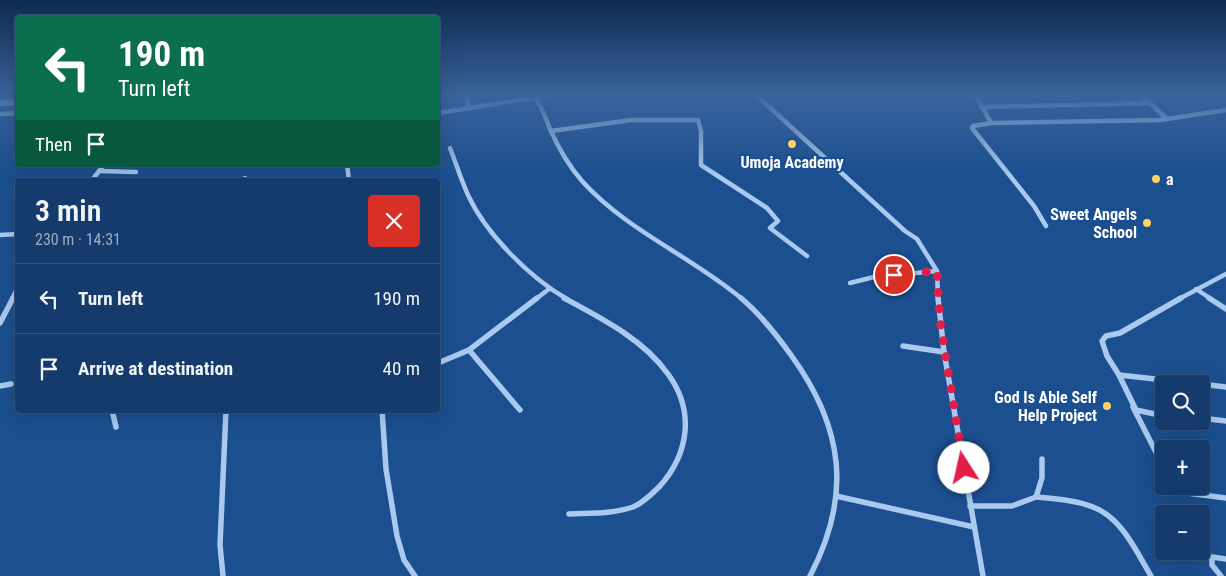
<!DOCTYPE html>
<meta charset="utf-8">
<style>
body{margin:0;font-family:"Roboto Condensed",sans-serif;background:#1d4271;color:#f1f3f6;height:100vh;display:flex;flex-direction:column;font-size:19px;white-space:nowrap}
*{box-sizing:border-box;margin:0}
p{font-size:16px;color:#9dadc1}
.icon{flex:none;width:28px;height:28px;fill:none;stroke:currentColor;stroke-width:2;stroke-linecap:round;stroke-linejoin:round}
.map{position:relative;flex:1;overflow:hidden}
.details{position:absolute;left:15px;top:178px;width:425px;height:235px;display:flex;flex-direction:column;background:#143b6b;border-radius:5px;box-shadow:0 5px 20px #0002,0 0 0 1px #33557e}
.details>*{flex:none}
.banner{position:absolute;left:15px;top:15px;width:425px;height:152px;border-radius:5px;box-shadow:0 5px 20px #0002,0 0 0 1px #33557e;background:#0b6e4f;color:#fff;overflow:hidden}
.tools{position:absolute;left:1155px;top:375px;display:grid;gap:10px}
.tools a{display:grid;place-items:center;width:55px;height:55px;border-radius:5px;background:#143b6b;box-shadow:0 5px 20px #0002,0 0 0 1px #33557e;font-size:25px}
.pin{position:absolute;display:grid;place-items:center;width:42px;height:42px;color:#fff;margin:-21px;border:2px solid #fff;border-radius:50%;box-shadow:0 1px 5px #0007}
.me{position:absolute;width:55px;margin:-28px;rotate:350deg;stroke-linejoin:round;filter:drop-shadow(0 0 4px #0008)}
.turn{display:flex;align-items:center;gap:18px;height:105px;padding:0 20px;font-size:22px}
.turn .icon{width:65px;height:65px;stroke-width:2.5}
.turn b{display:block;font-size:35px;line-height:42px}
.then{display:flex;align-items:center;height:48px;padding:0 20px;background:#0003;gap:10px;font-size:19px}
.round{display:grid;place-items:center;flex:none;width:52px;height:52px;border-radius:5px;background:#1d4271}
.summary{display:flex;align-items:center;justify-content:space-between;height:85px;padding:0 20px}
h1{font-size:30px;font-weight:600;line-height:38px}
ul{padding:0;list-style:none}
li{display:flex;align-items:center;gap:15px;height:70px;padding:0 20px;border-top:1px solid #33557e}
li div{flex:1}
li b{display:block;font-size:19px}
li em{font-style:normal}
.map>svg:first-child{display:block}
</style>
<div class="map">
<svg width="1226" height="576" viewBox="0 0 1226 576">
<rect width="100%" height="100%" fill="#1b4f8f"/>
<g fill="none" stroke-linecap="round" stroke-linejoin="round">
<g stroke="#a9c9ee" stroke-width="4.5">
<path d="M466,94l3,14"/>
<path d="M755,94l150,137 12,8 20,32 1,28"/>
<path d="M975,94l16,29 -18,3 -1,2 62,78 12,20"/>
<path d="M535,98c8,10 10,19 15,31 8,18 18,36 32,52 45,50 109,75 160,118"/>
<path d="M1150,103l16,15"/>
<path d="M981,107l169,-4 -10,-9"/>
<path d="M438,113l119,-19"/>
<path d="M0,114l18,-1"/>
<path d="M991,123l169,-3 66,-10"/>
<path d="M551,131l80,-11h67l3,11v34l66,43 11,13 -8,7 37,28"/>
<path d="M450,148c6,15 11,32 18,47 18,39 62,83 99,104"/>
<path d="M347,165l2,15"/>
<path d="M99,171l37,1"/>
<path d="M245,178v2"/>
<path d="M92,180l12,-15"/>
<path d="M0,235l18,-1"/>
<path d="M850,283l24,-6 63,-6"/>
<path d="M1196,289l15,10"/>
<path d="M12,299l6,-12"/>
<path d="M536,299l13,-10"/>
<path d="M1179,299l47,-25"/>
</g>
<g stroke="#a9c9ee" stroke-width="5.5">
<path d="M564,298c37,20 79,41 104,76 27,37 21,79 -8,112 -7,7 -17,17 -27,21 -21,7 -42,6 -64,7"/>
<path d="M741,298c19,16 35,36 50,57 53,73 61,141 19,221"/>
<path d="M938,298l6,54 39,224"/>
<path d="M1181,298l-61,35 -14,3 -4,5 5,15 12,19 81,9"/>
<path d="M1209,298l17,11"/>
<path d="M0,323l13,-25"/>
<path d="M903,346l41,6"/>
<path d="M469,350l51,60"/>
<path d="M438,363l31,-13 68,-52"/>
<path d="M1119,375l17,35 28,6"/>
<path d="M1201,384l25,3"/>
<path d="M0,386l11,-2"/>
<path d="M1133,407l31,61"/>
<path d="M112,410l4,17"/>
<path d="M382,410l4,59 11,67 7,24 11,16"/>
<path d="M1201,418l25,3"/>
<path d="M1175,486l4,6 47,6"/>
<path d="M836,496l138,31"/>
<path d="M1036,497c19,2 39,3 57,10 29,11 43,44 58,69"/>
<path d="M970,506h42l24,-9 6,-19v-19"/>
<path d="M223,576l-3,-31 6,-135"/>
<path d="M1221,576l-9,-11v-8l14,2"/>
</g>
<path fill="#f8faff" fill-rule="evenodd" d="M18,99v6l-18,1v-6z"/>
</g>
<linearGradient id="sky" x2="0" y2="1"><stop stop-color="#0f2b4f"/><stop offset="0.54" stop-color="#39639b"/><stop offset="1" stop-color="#39639b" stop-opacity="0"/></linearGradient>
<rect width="1226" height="175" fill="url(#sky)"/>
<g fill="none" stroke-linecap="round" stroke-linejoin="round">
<path stroke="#e11d48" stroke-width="9" stroke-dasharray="0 16.2" d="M894,275l43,-4 3,50 24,147"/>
</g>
<g fill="#ffd166" stroke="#1b4f8f" stroke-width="2">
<circle cx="792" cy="144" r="5"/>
<circle cx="1156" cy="179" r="5"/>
<circle cx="1147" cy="223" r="5"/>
<circle cx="1107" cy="406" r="5"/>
</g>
<g text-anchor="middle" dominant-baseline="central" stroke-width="4.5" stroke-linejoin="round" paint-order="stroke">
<g font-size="16" font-weight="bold" fill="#fff" stroke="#1b4f8f" text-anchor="end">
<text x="792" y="162" text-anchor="middle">Umoja Academy</text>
<text x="1166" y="179" text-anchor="start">a</text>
<text x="1137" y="214">Sweet Angels<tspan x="1137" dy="18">School</tspan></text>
<text x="1097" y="397">God Is Able Self<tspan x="1097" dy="18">Help Project</tspan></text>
</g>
</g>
</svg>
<div class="tools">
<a><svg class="icon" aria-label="search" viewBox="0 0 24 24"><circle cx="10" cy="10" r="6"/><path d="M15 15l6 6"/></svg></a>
<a>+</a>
<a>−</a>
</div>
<div class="pin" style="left:894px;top:275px;background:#d93025"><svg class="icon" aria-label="arrive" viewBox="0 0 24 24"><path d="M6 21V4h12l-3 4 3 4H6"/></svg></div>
<svg class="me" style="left:964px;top:468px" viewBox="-20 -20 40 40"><circle r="19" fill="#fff"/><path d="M0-13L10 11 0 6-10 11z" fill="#e11d48"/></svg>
<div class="banner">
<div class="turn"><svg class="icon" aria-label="left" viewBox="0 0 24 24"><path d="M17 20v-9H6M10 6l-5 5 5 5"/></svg><div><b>190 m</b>Turn left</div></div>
<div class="then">Then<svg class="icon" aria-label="arrive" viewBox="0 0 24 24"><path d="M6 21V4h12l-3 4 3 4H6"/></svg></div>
</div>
<section class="details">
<div class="summary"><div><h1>3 min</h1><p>230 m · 14:31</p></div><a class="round" style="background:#d93025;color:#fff"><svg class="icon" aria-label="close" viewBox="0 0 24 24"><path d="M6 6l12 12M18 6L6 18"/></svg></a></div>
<ul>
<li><svg class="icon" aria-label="left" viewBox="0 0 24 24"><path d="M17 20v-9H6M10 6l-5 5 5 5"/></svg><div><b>Turn left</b></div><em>190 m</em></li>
<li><svg class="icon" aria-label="arrive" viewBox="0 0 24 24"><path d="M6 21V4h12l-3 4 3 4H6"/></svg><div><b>Arrive at destination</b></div><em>40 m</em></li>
</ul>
</section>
</div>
